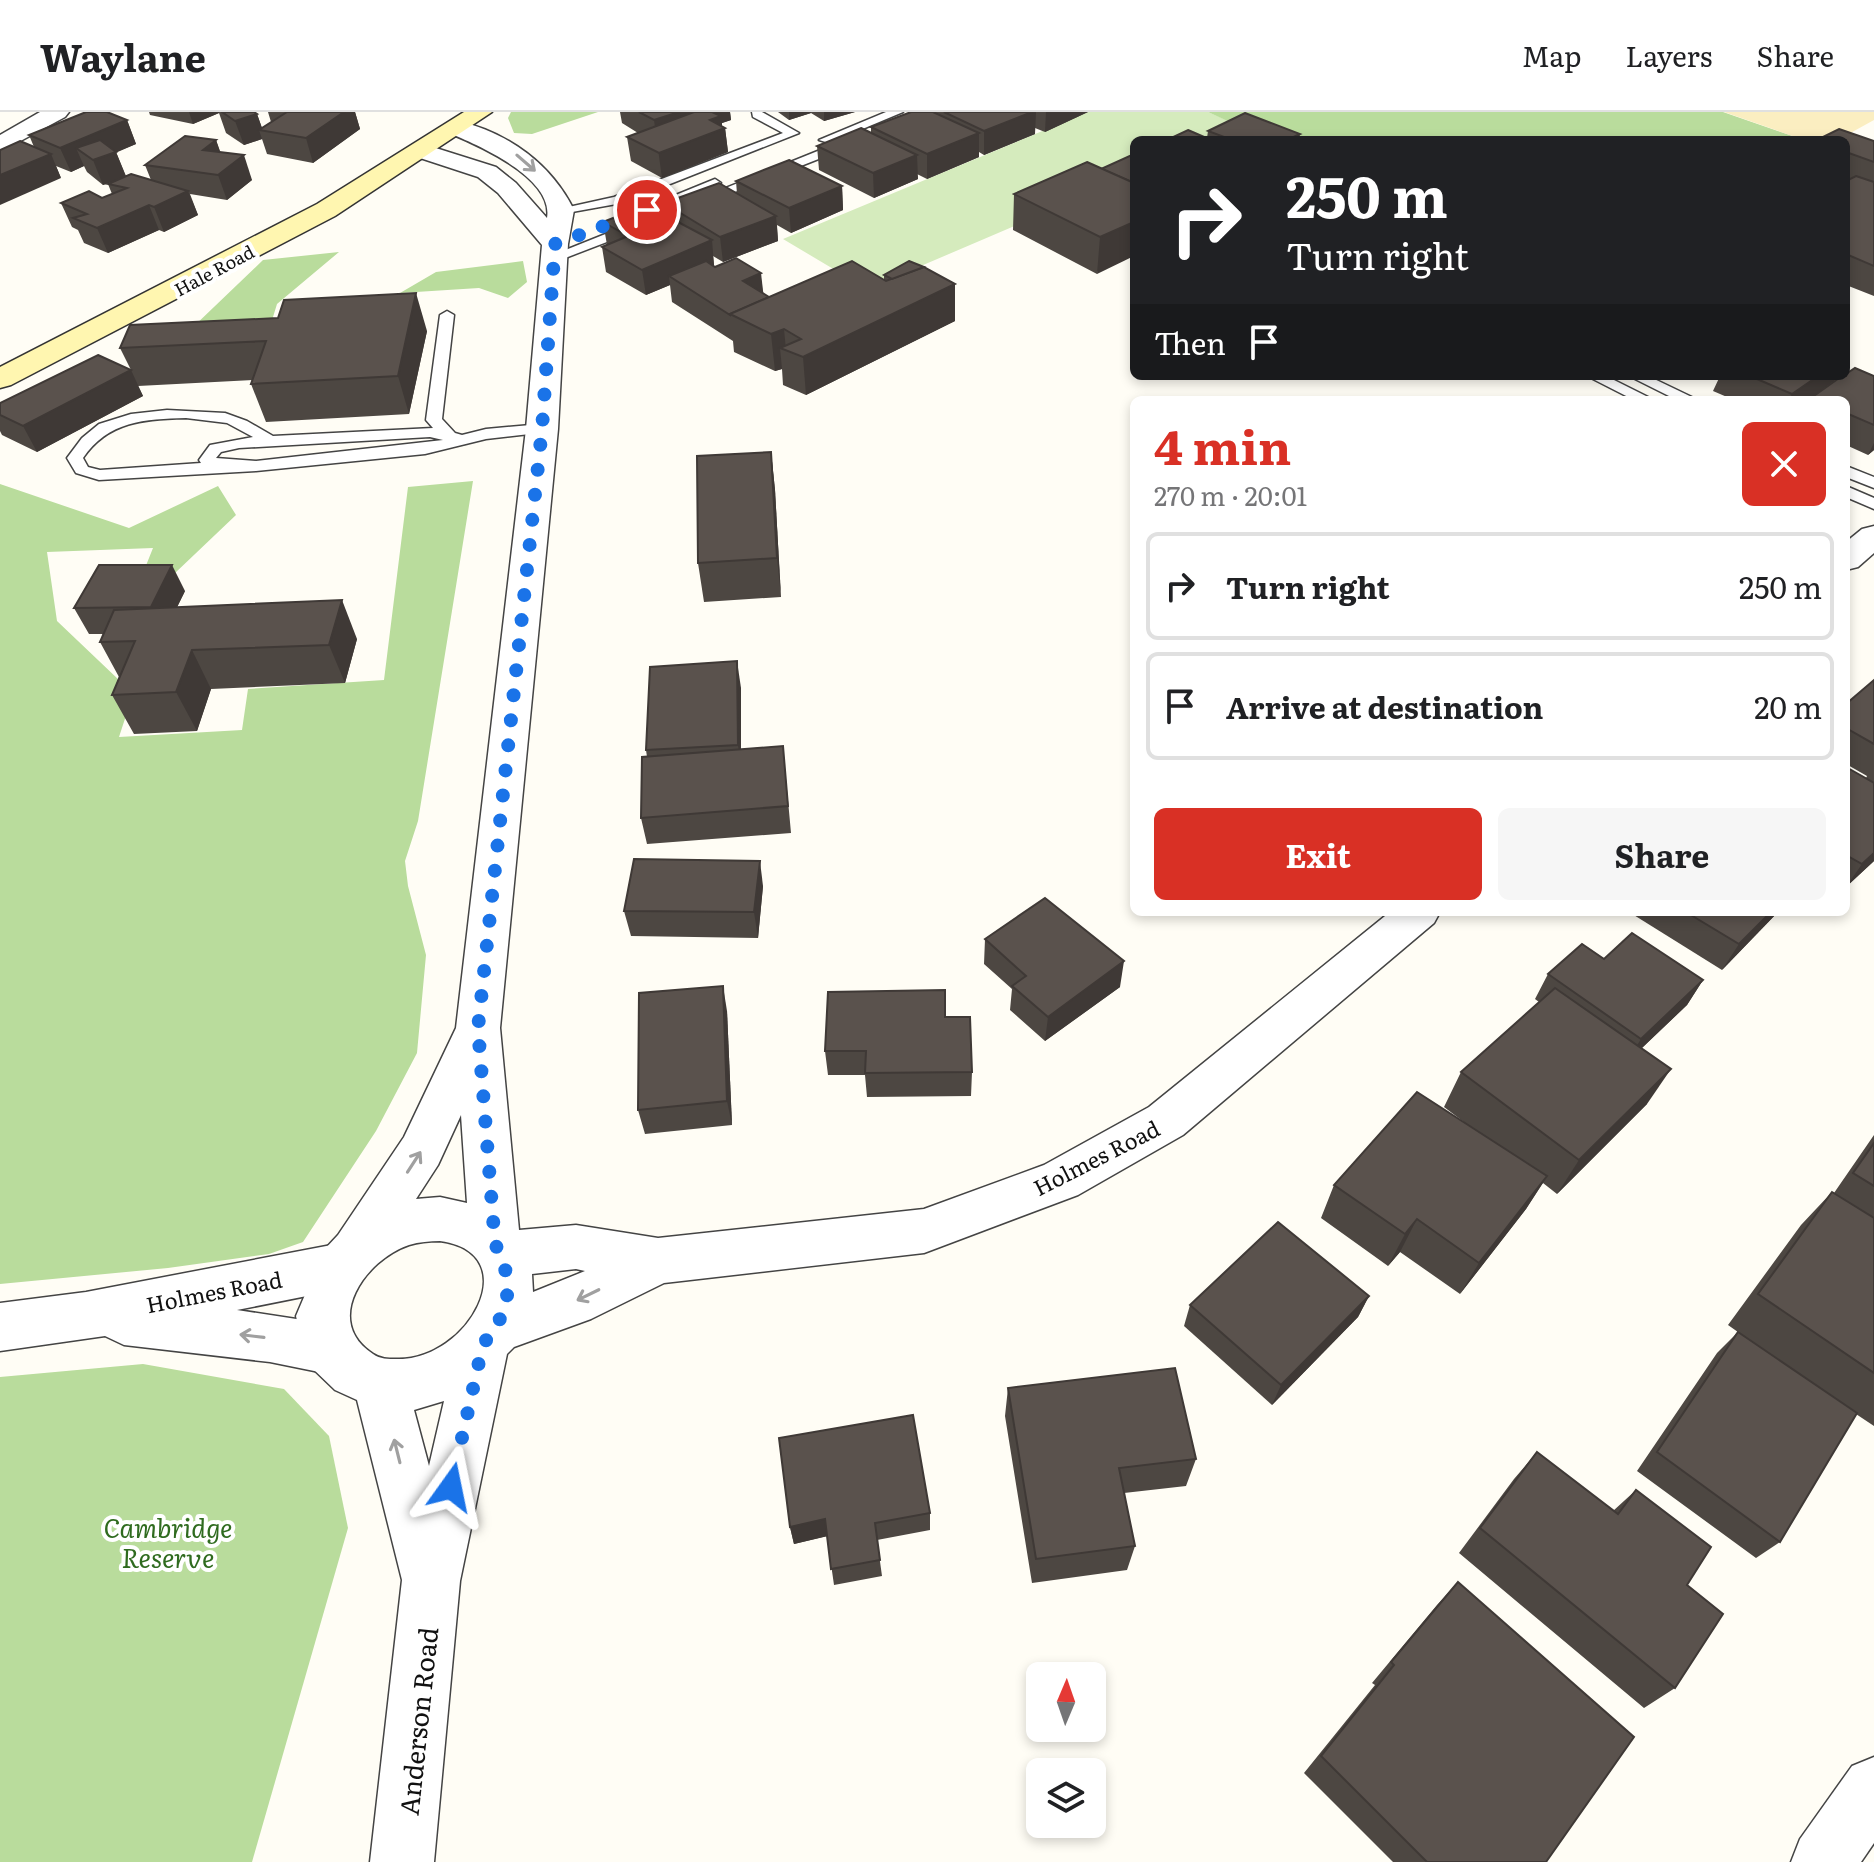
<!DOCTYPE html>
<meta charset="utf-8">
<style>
body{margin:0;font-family:Literata,serif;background:#f6f6f6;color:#202124;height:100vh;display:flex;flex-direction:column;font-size:30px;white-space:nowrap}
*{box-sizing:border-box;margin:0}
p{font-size:26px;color:#757577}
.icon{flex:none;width:44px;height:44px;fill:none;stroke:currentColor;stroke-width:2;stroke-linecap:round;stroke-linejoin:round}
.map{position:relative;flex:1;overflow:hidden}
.drawer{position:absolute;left:1130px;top:284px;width:720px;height:520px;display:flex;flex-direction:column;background:#fff;border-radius:12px;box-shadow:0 4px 12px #0003}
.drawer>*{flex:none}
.hud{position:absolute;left:1130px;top:24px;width:720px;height:244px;border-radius:12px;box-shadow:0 4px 12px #0003;background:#202124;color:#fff;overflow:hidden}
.needle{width:52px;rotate:2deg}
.tools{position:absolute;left:1026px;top:1550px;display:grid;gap:16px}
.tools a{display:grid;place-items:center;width:80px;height:80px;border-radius:12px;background:#fff;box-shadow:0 4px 12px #0003;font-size:40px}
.pin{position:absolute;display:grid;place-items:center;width:68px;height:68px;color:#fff;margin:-34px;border:4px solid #fff;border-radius:50%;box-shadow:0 2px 8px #0007}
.me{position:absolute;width:88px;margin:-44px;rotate:12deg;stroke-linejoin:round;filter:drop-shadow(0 0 6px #0008)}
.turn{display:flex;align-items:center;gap:28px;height:168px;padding:0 24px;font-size:36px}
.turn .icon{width:104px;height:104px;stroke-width:2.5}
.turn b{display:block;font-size:56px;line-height:68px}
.then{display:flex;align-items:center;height:76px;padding:0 24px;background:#0003;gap:16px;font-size:30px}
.round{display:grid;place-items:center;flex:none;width:84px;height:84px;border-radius:12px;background:#f6f6f6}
.head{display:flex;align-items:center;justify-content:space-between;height:136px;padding:0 24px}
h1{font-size:48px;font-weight:700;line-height:60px;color:#d93025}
.action{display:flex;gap:16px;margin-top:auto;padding:16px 24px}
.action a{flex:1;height:92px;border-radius:12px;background:#d93025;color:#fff;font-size:32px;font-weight:700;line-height:92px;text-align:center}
.action a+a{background:#f6f6f6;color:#202124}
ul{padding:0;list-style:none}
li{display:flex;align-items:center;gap:24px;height:108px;margin:0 16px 12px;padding:0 8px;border:4px solid #e0e0e0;border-radius:12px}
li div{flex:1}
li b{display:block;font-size:30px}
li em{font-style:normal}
header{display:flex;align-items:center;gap:48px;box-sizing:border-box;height:112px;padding:0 40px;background:#fff;border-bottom:2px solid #e0e0e0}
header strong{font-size:38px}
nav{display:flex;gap:44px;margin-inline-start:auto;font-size:28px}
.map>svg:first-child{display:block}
</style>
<header>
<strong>Waylane</strong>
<nav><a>Map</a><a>Layers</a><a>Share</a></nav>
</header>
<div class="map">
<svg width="1874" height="1750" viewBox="0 0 1874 1750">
<rect width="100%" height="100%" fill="#fffdf5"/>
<path fill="#d5ebbd" d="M1088,0h120l37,16 -28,12h-83v35l-267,114 -84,-50z"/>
<g fill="#b9dc9c">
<path d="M511,0h87l-66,22 -18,-1 -6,-15z"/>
<path d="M1208,0h515l81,28h-551l-10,-12z"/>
<path d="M339,140l-62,52 -12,39 -98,9 96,-92z"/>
<path d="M523,149l4,21 -19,16 -29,-10 -79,5 36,-21z"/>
<path d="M473,369l-55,340 -13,40 3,25 18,69 -9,98 -41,78 -73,111 -34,12 -101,14 -168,16v-800l129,44 89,-42 18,29 -62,59 -31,-1 10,-25 -106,4 10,69 62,59 19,-1 -19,58 123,-7 6,-41 136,-9 24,-193z"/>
<path d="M143,1252l141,25 45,47 19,92 -96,334h-252v-485z"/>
</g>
<path fill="#fbeec1" d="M1724,0h150v8l-29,16 1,4h-42z"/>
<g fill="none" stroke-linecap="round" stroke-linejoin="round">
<g stroke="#444" stroke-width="3">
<g id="service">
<path d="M752,0h10l37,21 -177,70 -61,11 -6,-4 59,-13 169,-64 -30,-16z"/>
<path d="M886,0h17l-74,31 -10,-3z"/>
<path d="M845,28l6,4 -2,3 -142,56 -11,-3z"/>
<path d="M715,67l6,4 -2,3 -90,36 -12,-3z"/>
<path d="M633,111l7,4 -2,3 -78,30 -12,-3z"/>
<path d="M447,199l7,4 -12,104 13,14 7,2 24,-6 56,-5 5,2v6l-61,7 -61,15 -169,17 -157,9 -23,-7 -9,-15 15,-20 17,-14 32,-10 36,-4 58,3 22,8 26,15 160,-8 -7,-8 14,-105zM186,306l41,5 26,14 -43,8 -11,15 2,3 -101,7 -12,-3 -5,-9c25,-37 62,-39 103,-40zM430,325l13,3 -187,21 -40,-3 5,-6 18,-4z"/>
<path d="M1587,264h19l48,24h-20z"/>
<path d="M1629,264h19l50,24h-21z"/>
<path d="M1846,354l28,11v11l-28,-11z"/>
<path d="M1846,374l28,12v11l-28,-12z"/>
</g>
</g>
<g stroke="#444" stroke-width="3">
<g id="minor">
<path d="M40,0h29l-4,5 -65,35v-17z"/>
<path d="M342,1131l18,7 7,16 -7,16 -18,7 -105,21 92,14 19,8 7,17 -7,17 -19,8 -59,-12 -146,-17 -19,-9 -105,15v-48l86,-11z"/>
<path d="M1874,1645v86l-13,19h-70l9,-23 52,-73z"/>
</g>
</g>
<g stroke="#444" stroke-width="3">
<g id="tertiary">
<path d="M458,9c51,12 93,43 116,89l-6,34 -10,185 -58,599 19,202 57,-5 82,13 266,-29 120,-44 105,-58 241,-195h50l-6,11 -251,212 -105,60 -154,58 -260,30 -73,36 -77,28 -7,7 -47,227 -26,281h-64l32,-282 -45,-180 -22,-10 -25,-24 -7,-17 -7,-33 28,-66 14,-15 66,-98 52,-109 70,-599 16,-184 -44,-52 -20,-16 -64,-21 -3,-5 3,-5 9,-2 73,23 20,16 31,35c7,-40 -69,-73 -98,-85l-3,-5 3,-5zM461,1003l6,88 -27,-6 -24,2 22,-34zM440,1129c88,12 28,120 -43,118 -9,0 -17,0 -24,-5 -51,-33 -8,-94 36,-109 10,-3 21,-4 31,-4zM576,1157l9,2 -52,21 -1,-18zM444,1289l-15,65 -15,-56z"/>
<path d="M1874,414v27l-16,14 -12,3v-28l16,-13z"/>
</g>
</g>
<g stroke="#333" stroke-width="3">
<path id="secondary" d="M464,0h28l-157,104 -324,169 -11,3v-21l317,-163z"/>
</g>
<use href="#service" fill="#fff" fill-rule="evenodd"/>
<use href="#minor" fill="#fff" fill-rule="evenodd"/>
<use href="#tertiary" fill="#fff" fill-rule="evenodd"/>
<use href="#secondary" fill="#fff6b0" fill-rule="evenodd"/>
</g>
<g fill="#4d4742">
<path d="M149,0h105l3,2 5,14 9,-6 -3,-10h87l5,17 -47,34 -46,-9 -5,-15 -18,6 -18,-12 -7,-20 -26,11 -43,-9z"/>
<path d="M620,0h110l1,8 -9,3v3l3,2 3,24 -66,26 -31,-17 -4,-24 11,-4 -16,-10z"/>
<path d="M778,0h77l-31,9 -13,-8 -22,7z"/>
<path d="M911,0h177l-43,20 -10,-4v6l-51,21 -5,-3v5l-52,22 -10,-5 1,5 -44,19 -55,-28 -2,-24 54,-13v-6z"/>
<path d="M127,8l9,24 -20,8 10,24 25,4 -6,-15 71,-25 4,12 32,28 -25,20 -37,-6 8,21 -34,17 -5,-2 -51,23 -24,-10 -6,-13 -6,-3 -11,-24 41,-5 10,-4 -4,-10 11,-5 -16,6 -16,-13 -3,-6 -13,6 -15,-6 5,12 -27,-31 -5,-12z"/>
<path d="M1208,19l92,3 -2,6h-131l40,-2z"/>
<path d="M1846,28l28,1v155l-28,-11v-104l1,-1h-1z"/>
<path d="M1134,42l-37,120 -84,-44 1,-36 87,-25z"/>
<path d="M736,69l106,5 1,24 -52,23 -14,-8 1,16 -55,21 -10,-6 1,9 -1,1 56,31 115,-17v-5l71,9v37l-149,74 -23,-10 -1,-16 -7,2 -41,-19 -1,-11 -61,-39 -2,-17 -24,10 -40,-23 -4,-25 5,-2 -4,-23 63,-6 -2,-13 73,-9z"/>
<path d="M427,219l-18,83 -143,8 -15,-38 2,-4 -115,6 5,10 -106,56 -35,-17 -2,-4v-28l131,-33 -11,-22z"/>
<path d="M1720,264h119l-1,2 -30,22h-74l-21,-9z"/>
<path d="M1874,264v74l-6,5 -22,-10v-45h-36l1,-2z"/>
<path d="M771,340l4,38 6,107 -77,5 -6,-39z"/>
<path d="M185,479l-8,16 180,32 -12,44 -134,6 -14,42 -63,3 -22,-39 7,-18 -19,-35 3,-8h-14l-15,-26z"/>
<path d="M1874,568v181l-28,26v-120l20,11 1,-2 -21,-12v-60z"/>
<path d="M741,576v61l42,-3 8,87 -144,11 -6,-26 6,-61 -1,-7z"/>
<path d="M763,774l-5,52 -127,-2 -7,-25z"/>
<path d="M1629,800h149l-56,58z"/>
<path d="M985,827l135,48 -75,54 -35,-31 2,-21 -28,-25z"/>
<path d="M1604,847l99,21 -16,25 -45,43 5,56 -90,90 -14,-11 -17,26 -66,85 -60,-42 -12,14 -67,-48 13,-33 130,-63 -20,-15 17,-35 78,-70 -4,-3 13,-25z"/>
<path d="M727,899l5,114 -87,9 -7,-24z"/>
<path d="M945,905l27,55 -1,24 -104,1 -2,-22h-37l-3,-24z"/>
<path d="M1874,1023v291l-18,-12 -76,128 -24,16 -119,-87 80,-118 21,-21 24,17 -34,-24 73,-100 31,-33 2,1z"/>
<path d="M1369,1184l-11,21 -86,88 -88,-79 6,-21z"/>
<path d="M1008,1276l188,71 -10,27 -62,7 11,53 -8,24 -95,13 -27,-167z"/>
<path d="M1537,1340l76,59 23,-21 51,95 -12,103 -31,20 -185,-155 55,-74z"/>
<path d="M930,1401v17l-53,10 5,36 -48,9 -7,-49 -33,8 -4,-17z"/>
<path d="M1458,1470l88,280h-153l-89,-89 71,-88 -3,-2 65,-78z"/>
</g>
<g fill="#3f3936">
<path d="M189,0h30v1l-26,11z"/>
<path d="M344,0h11l5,17 -47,34 -7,-25z"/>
<path d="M679,0h51l1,8 -9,3v6l3,-1 3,24 -66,26 -8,-58z"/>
<path d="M789,0h22v1l-22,7z"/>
<path d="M824,0h31l-31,9z"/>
<path d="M1032,0h4l-1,22 -51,21v-24z"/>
<path d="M1046,0h42l-43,20z"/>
<path d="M257,2l6,17 -4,-1 3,9 -18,6 -9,-24z"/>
<path d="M127,8l9,24 -23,10 3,-2 10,25 -23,8 -10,-25 -17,-12 8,18 -13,6 -11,-24z"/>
<path d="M979,21v24l-52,22v-25z"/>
<path d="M1300,22l-2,6h-11z"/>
<path d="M216,28l9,25 -22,-15z"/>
<path d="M51,42l10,24 -61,27v-30z"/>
<path d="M244,43l8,25 -25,20 -9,-25z"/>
<path d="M917,43l1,24 -44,19 -1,-25z"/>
<path d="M842,74l1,24 -52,23 -2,-25z"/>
<path d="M188,79l10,24 -34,17 -10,-25z"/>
<path d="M149,93l10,25 -51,23 -11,-25z"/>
<path d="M776,104l2,25 -55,21 -3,-25z"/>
<path d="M1134,110v34l-37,18 3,-37z"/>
<path d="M712,128l2,25 -37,17 -8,-6 1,9 -24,10 -4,-25z"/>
<path d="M761,161l3,26 -21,-18z"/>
<path d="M955,172v37l-149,74 -3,-38z"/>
<path d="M416,181l11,38 -18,83 -11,-38z"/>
<path d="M784,217l2,21 -6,-2 2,21 -7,2 -4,-37z"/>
<path d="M131,258l12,26 -106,56 -14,-26z"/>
<path d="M1818,264h21l-1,2 -30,22h-19l3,-6z"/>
<path d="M1874,331v7l-6,5z"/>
<path d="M771,340l4,38 6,107 -4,-39z"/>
<path d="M172,453l13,26 -21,43 -13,-27z"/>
<path d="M342,488l15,39 -12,44 -16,-38z"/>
<path d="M192,538l19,39 -14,42 -21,-39z"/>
<path d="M737,549l4,27v83l-3,-26z"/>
<path d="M1874,741v8l-28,26 16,-23z"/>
<path d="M760,749l3,25 -5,52 -4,-26z"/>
<path d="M1771,800h7l-56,58 17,-26z"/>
<path d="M1124,849l-4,26 -75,54 3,-24z"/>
<path d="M1703,868l-16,25 -61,58 15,-24z"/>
<path d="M723,874l4,25 5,114 -5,-24z"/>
<path d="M1671,957l-24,35 -90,90 22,-34z"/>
<path d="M1547,1064l-21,33 -66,85 19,-31z"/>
<path d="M1417,1107l-17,33 -12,14 17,-32z"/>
<path d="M1369,1184l-11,21 -86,88 9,-20z"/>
<path d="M825,1407l3,17 -34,8 -4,-17z"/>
</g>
<g fill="#5a524d" stroke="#3f3936" stroke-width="2">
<path d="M86,0h21l20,8 -67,28 -31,-13z"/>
<path d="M222,0h32l3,2 -22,7z"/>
<path d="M287,0h57l-38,26 -47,-8z"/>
<path d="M639,0h40l-25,8z"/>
<path d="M694,0h18l9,4 -11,4 15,8 -66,25 -32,-16z"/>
<path d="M911,0h22l46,21 -52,21 -56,-27z"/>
<path d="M944,0h88l-48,19z"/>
<path d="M1245,1l55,21 -13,6h-55l-24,-9z"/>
<path d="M861,16l56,27 -44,18 -56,-27z"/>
<path d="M1839,17l35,12v21l-28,-10v-12h-29z"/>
<path d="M1188,18l23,10h-44z"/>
<path d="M185,24l31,4 -13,10 41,5 -26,20 -73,-10z"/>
<path d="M100,28l16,12 -23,8 -17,-12z"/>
<path d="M20,29l31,13 -51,21v-25z"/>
<path d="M1134,42v29l-33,-14z"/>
<path d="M789,48l53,26 -53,22 -53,-27z"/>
<path d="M1087,50l47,21v39l-34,15 -86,-43z"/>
<path d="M131,62l57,17 -34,16 -5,-2 -52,23 -24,-10 14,-4 -26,-11 28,-12 13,7 25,-10 -19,-4z"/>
<path d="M1856,64l18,6v84l-28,-12v-73z"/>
<path d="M719,71l57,33 -56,21 -56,-34z"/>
<path d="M646,93l66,35 -70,30 -40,-23 26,-11 -25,-14z"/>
<path d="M736,146l25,15 -18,8 26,16 -39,17v1l-61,-39 37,-15 9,6z"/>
<path d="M852,149l34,20 38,-14 31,17 -152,73 -23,-9 21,-9 -17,-10 -13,5 -41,-20z"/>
<path d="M909,149l15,6 -32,12 -8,-4z"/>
<path d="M416,181l-18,83 -147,8 15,-43 -146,7 10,-23 148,-7 6,-18z"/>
<path d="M98,243l33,15 -108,56 -23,-11v-12z"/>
<path d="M1855,256l19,8v49l-28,-12v-13h-30l-5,-2 31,-22h4v-2z"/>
<path d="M1750,264h68l-26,18z"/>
<path d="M771,340l6,106 -79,5 -1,-107z"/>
<path d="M99,453h73l-21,42 -77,1z"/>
<path d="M342,488l-13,45 -137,5 -16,42 -64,3 23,-54 -35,1 14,-32z"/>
<path d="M737,549l1,84 -92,5 4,-83z"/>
<path d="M1874,568v64l-28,-16v-24z"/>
<path d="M783,634l5,60 -147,12 1,-61z"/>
<path d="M1846,655l28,16v70l-12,11 -16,-9z"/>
<path d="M634,747l126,2 -6,51 -130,-1z"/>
<path d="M1045,786l79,63 -76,56 -36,-31 14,-10 -41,-37z"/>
<path d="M1686,800h85l-32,32z"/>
<path d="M1632,821l71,47 -62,59 -93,-65 34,-30 22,15z"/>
<path d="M723,874l4,115 -89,9 1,-117z"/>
<path d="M1555,876l116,81 -92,91 -118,-88z"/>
<path d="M945,878v27h25l2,55 -107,1 1,-22h-41l3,-59z"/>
<path d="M1417,980l130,84 -68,87 -62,-44 -12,15 -71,-49z"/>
<path d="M1874,1031v43l-21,-13z"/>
<path d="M1832,1080l42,26v155l-116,-79z"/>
<path d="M1278,1110l91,74 -88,89 -91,-80z"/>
<path d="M1738,1220l119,81 -77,129 -123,-90z"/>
<path d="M1175,1256l21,91 -77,9 16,78 -99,13 -28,-171z"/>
<path d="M913,1303l17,98 -55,10 5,37 -49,9 -6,-50 -35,8 -11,-89z"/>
<path d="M1537,1340l81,62 18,-24 75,57 -24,38 36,29 -48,74 -195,-160z"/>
<path d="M1458,1470l176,155 -88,125h-119l-106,-106 73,-91 -3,-3z"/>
</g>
<defs><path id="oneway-shaft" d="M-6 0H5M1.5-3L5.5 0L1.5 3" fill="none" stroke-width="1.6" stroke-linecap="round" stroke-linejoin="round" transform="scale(2)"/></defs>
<g stroke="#a0a0a0">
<use href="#oneway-shaft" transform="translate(526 51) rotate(41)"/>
<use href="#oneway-shaft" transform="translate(414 1050) rotate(-57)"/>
<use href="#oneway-shaft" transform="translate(588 1183) rotate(154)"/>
<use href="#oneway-shaft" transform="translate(252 1224) rotate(-173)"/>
<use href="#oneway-shaft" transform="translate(397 1339) rotate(-104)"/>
</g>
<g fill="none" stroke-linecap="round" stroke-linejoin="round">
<path stroke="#1a73e8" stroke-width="14" stroke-dasharray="0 25.2" d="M451,1375l32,-143c28,-33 32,-62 12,-100l-17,-216 64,-599 13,-185 92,-34"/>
</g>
<g text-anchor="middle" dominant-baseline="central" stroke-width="8" stroke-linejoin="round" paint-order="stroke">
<g font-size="18" fill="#111" stroke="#fff">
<text transform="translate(214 158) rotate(-28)">Hale Road</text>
</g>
<g font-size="22" fill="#111" stroke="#fff">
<text transform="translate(1096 1045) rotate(-27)">Holmes Road</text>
<text transform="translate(214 1179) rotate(-11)">Holmes Road</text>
</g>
<g font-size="26" font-style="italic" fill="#2f6b1f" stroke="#fff">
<text x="168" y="1414">Cambridge<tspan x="168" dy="30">Reserve</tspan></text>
</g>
<g font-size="26" fill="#111" stroke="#fff">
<text transform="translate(417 1609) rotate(-84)">Anderson Road</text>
</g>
</g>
</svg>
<div class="tools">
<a><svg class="needle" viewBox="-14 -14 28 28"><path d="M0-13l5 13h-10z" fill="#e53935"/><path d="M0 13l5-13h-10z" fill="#757577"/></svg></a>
<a><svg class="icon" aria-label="layers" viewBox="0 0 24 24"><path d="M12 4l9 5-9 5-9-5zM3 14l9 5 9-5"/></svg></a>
</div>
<div class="pin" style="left:647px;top:98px;background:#d93025"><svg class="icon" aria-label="arrive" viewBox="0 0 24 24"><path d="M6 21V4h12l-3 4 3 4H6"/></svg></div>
<svg class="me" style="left:451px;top:1375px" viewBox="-20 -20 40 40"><path d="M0-17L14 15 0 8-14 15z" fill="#1a73e8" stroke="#fff" stroke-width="4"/></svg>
<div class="hud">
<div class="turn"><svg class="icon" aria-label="right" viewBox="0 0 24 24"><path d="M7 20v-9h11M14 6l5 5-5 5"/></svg><div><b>250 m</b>Turn right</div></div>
<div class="then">Then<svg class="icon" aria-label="arrive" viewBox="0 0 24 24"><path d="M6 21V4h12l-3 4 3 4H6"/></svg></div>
</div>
<section class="drawer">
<div class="head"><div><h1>4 min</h1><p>270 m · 20:01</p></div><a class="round" style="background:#d93025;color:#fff"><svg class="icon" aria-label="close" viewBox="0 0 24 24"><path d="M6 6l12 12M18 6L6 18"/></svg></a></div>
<ul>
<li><svg class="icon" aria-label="right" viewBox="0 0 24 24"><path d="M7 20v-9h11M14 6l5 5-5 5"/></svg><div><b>Turn right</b></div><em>250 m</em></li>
<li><svg class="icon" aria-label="arrive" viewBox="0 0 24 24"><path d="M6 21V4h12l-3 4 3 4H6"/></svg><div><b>Arrive at destination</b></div><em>20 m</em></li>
</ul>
<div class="action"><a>Exit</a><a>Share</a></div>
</section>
</div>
